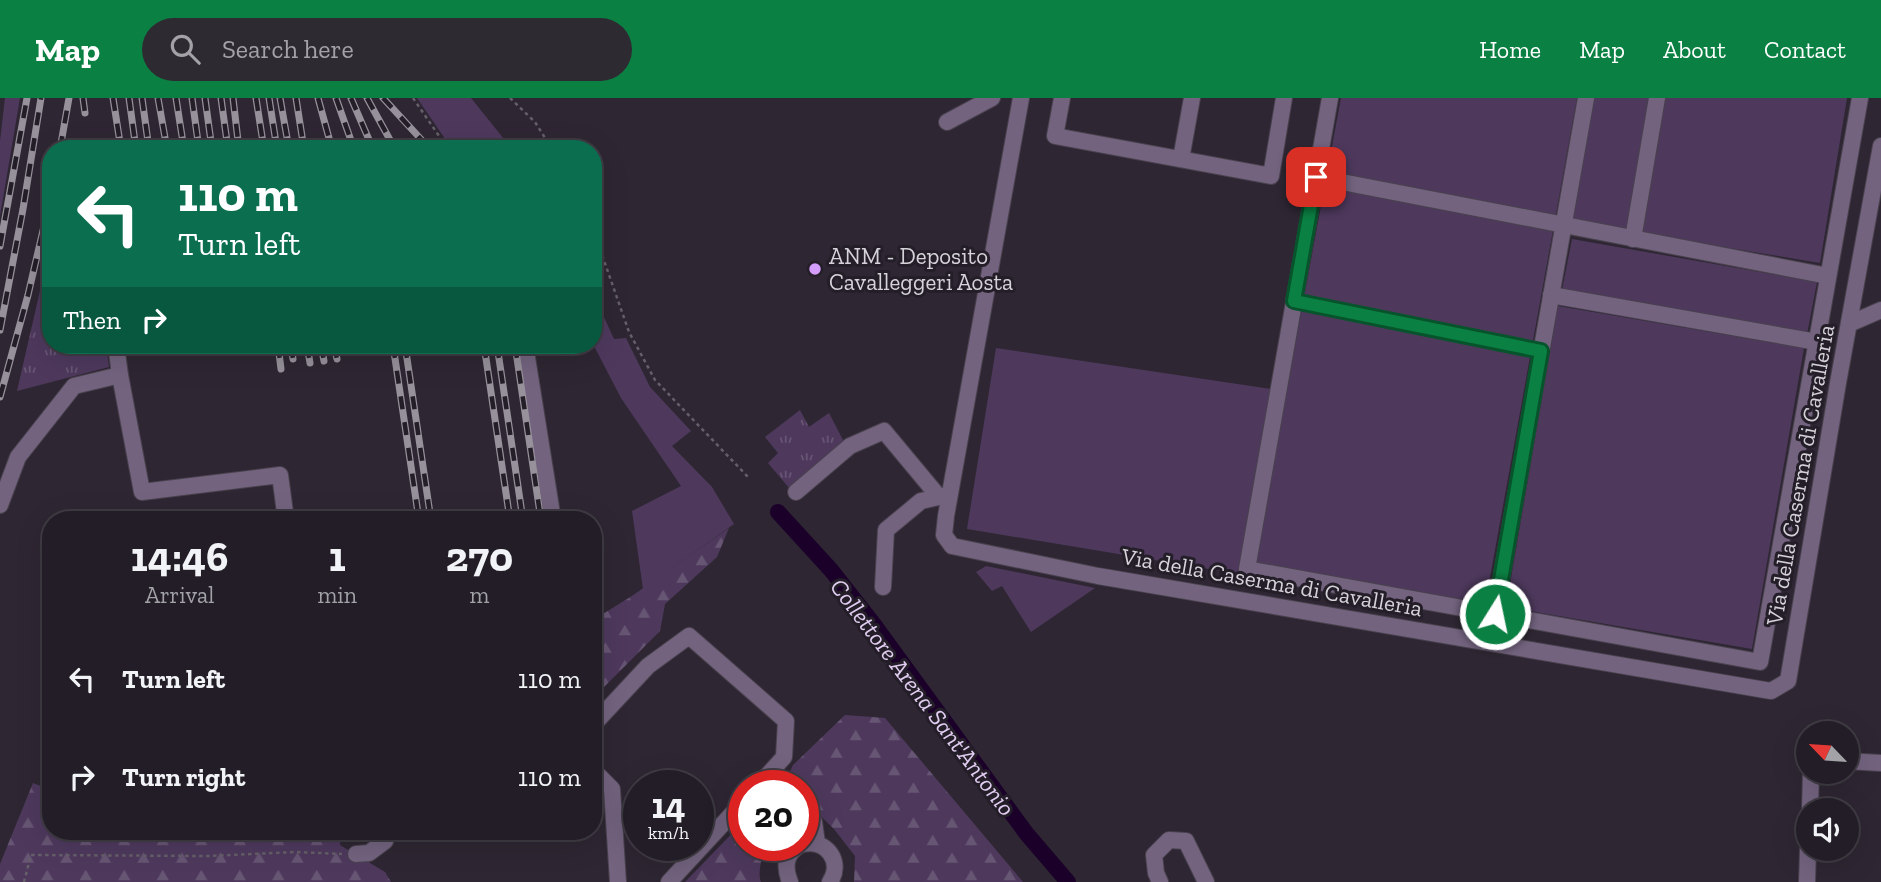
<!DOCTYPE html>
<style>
body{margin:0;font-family:"Zilla Slab",serif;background:#2e2a32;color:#f1f3f6;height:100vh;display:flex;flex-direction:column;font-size:26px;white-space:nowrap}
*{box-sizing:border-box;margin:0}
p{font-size:23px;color:#a2a2a7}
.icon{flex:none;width:38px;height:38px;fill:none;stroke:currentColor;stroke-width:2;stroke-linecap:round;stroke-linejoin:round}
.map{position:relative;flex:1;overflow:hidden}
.side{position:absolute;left:42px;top:413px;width:560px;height:329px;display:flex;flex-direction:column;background:#221d26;border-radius:28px;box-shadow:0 7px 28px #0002,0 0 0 2px #3f3b43}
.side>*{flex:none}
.banner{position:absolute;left:42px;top:42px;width:560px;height:214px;border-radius:28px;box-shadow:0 7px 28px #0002,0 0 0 2px #3f3b43;background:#0b6e4f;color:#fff;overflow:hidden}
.needle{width:46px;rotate:295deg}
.fabs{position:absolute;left:1796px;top:623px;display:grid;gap:14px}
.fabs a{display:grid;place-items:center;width:63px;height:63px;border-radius:50%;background:#221d26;box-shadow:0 7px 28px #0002,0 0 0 2px #3f3b43;font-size:35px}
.speed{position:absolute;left:623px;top:672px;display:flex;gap:14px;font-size:35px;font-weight:700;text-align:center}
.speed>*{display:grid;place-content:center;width:91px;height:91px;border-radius:50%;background:#221d26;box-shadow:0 7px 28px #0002,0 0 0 2px #3f3b43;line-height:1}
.speed small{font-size:18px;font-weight:400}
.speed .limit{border:10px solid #d22;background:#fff;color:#111}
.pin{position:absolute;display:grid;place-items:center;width:60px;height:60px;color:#fff;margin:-30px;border-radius:14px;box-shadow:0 4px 10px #0006}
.me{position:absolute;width:77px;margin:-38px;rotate:10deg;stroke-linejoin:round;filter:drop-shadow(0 0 5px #0008)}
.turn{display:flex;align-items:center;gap:24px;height:147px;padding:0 21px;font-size:32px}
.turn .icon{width:91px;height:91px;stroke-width:2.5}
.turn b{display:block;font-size:49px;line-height:60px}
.then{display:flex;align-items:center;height:66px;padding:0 21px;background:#0003;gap:14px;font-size:26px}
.eta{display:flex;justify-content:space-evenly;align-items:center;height:119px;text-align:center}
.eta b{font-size:42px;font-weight:700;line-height:49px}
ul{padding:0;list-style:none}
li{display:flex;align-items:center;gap:21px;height:98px;padding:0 21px}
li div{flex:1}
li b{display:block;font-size:26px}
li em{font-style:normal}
header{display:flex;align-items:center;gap:42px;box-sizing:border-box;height:98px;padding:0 35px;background:#0b8043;color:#fff}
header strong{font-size:33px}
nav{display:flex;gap:38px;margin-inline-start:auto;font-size:24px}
.search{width:490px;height:63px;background:#2e2a32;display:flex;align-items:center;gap:18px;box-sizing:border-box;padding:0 24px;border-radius:38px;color:#a2a2a7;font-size:26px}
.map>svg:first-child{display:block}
</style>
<header>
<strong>Map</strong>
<div class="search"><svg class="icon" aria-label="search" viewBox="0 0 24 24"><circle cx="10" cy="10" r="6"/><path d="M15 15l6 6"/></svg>Search here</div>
<nav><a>Home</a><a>Map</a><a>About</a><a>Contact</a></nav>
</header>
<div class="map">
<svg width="1881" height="784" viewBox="0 0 1881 784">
<defs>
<pattern id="forest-firs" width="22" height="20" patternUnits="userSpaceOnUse" patternTransform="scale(1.75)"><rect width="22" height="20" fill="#4e395d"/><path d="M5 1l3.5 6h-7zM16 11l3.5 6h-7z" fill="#675574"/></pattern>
<pattern id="park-tufts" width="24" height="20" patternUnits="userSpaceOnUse" patternTransform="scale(1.75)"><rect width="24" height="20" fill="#4e395d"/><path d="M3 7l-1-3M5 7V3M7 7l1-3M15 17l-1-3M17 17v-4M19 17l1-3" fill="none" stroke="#675574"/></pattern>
</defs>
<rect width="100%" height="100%" fill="#2e2733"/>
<g fill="#4e395d">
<path d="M5,0h15l-20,118v-75z"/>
<path d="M417,0h54l41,51h-60z"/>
<path d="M1341,0h236l-92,507 -230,-43z"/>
<path d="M1592,0h60l-23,132 -59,-10z"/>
<path d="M1662,0h185l-27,165 -181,-30z"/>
<path d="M1572,141l245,43 -10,52 -245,-44z"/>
<path d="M593,195l21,46 12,-1 24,49 41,44 -19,15 40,41 22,37 -91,65 -11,-78 49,-25 -60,-88 -28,-54z"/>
<path d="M1558,208l246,42 -52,301 -246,-42z"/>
<path d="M996,250l275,41 -32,185 -272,-45z"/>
<path d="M986,468l109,22 -64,44 -29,-46 -10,5 -16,-19z"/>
</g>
<g fill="url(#forest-firs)">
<path d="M729,430l-12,29 -52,47 -5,27 -67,67v-78l39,-24z"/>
<path d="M845,617l40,3 138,164h-169l1,-26 -21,-27 -31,-30v-13h-11l-5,-8 6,-13z"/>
<path d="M33,685l18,7v41h289v14l45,27 6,10h-391v-18z"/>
<path d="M744,723v24h24c-6,8 -11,28 -7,37h-76z"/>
</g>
<g fill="url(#park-tufts)">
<path d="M51,145v102h55l3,22 -92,24z"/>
<path d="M800,312l9,17 20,-14 16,31 -55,45 -22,-26 10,-10 -13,-16z"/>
</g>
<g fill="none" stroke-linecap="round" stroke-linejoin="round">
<path stroke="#1b002a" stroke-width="16" d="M778,414l53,58 44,56 151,207 42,49"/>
<g stroke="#49424e" stroke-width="18">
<g id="minor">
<path d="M1021,0l-75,418 -2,19 8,11 146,30 673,115 17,-10 50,-298 43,-237"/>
<path d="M1062,0l-7,38 216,40 13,-78"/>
<path d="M1330,0l-83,471 513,93 100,-564"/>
<path d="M947,24l45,-24"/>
<path d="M1181,61l11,-61"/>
<path d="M1316,79l512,99"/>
<path d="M1633,141l24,-141"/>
<path d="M1551,197l266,47"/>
<path d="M1294,203l247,50"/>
<path d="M1849,226l32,-14"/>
<path d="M116,247l4,30"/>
<path d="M525,247l28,175"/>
<path d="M796,394l54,-46 34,-15 55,66"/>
<path d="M0,407l18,-48 56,-71 46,-11 22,117 138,-17 6,45"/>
<path d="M883,489l3,-57 35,-29 26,-6"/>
<path d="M1495,516l91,-516"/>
<path d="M593,627l55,-59 41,-30 97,85 -2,36 -26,29"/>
<path d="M1846,663l35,2"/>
<path d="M593,672l19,19 6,93"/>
<path d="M1810,712l1,-38"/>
<path d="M803,714l11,10 3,21"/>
<path d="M803,746c24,-5 40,18 27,38"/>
<path d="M356,756l13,-1 16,-12 -2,-10"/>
<path d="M669,784l75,-81"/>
<path d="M790,784c-6,-15 -5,-28 10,-37"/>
<path d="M1160,784l-4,-9 -2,-18 15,-15 17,1 20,41"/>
<path d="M1807,784l1,-33"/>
</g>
</g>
<g stroke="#655f69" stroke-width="2.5" stroke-dasharray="3.5 3.5" stroke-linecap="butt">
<path d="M413,0l35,51"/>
<path d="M510,0l25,24 17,27"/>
<path d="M593,131l36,103 26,48 94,98"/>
<path d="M24,784l7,-27 177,1 88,-4 46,2"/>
</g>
<use href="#minor" stroke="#73637f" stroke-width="16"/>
<g stroke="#96919a" stroke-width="7">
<g id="rail">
<path d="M83,0l2,15"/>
<path d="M113,0l8,51"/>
<path d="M129,0l7,51"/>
<path d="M142,0l7,51"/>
<path d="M158,0l9,51"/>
<path d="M176,0l8,51"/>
<path d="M192,0l7,51"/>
<path d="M205,0l7,51"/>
<path d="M221,0l7,51"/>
<path d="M233,0l6,51"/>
<path d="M256,0l8,51"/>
<path d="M269,0l8,51"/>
<path d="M280,0l9,51"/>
<path d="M296,0l8,51"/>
<path d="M318,0l14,51"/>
<path d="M336,0l18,51"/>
<path d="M351,0l22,51"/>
<path d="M367,0l28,51"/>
<path d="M383,0l47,51"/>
<path d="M60,51l9,-51"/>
<path d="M0,148l27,-148"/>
<path d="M0,232l23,-121 18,-111"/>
<path d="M278,247l3,24"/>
<path d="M291,247l2,14"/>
<path d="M307,247l3,18"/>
<path d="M321,247l3,16"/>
<path d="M334,247l3,14"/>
<path d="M393,247l26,175"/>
<path d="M405,247l26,175"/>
<path d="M484,247l26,175"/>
<path d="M497,247l26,175"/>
<path d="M515,247l26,175"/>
<path d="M0,299l28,-102 23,-99"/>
</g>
</g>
<use href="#rail" stroke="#241e29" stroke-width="4.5" stroke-dasharray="13" stroke-linecap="butt"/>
</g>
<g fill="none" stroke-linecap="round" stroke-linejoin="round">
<g stroke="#07532c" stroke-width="18">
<path id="route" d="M1316,79l-22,124 247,50 -46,263"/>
</g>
<use href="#route" stroke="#0b8043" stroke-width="12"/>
</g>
<circle fill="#d49cfb" stroke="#241e29" stroke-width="2.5" cx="815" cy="171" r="7"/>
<g text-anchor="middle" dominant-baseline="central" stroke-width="6" stroke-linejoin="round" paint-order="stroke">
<g font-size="23" fill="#d6d2d9" stroke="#241e29" text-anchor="start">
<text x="829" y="158">ANM - Deposito<tspan x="829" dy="26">Cavalleggeri Aosta</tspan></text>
</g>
<g font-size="23" fill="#d6d2d9" stroke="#241e29">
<text transform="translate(1800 377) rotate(-80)">Via della Caserma di Cavalleria</text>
<text transform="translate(1272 484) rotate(10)">Via della Caserma di Cavalleria</text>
</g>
<g font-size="24" font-style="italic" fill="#e2cef2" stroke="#241e29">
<text transform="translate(923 599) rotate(53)">Collettore Arena Sant'Antonio</text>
</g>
</g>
</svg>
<div class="fabs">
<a><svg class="needle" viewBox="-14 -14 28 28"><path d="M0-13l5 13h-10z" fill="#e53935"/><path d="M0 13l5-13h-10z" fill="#a2a2a7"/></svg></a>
<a><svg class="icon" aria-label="sound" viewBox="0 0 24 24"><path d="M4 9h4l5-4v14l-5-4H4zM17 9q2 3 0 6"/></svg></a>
</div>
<div class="speed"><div>14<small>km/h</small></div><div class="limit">20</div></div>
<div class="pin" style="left:1316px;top:79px;background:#d93025"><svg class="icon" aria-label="arrive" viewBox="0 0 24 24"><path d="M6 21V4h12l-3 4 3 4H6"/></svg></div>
<svg class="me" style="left:1495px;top:516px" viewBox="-20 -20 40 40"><circle r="17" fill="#0b8043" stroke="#fff" stroke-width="3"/><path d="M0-11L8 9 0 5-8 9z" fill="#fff"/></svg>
<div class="banner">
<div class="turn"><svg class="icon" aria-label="left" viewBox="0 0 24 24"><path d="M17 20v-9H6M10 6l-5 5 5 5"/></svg><div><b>110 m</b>Turn left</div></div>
<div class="then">Then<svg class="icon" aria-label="right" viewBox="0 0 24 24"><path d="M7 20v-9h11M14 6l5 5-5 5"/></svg></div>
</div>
<section class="side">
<div class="eta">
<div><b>14:46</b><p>Arrival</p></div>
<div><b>1</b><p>min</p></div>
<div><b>270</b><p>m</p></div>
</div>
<ul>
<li><svg class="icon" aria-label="left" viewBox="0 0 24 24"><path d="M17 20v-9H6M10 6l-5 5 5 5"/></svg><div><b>Turn left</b></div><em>110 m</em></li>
<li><svg class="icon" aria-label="right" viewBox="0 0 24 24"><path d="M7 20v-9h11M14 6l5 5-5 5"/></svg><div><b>Turn right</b></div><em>110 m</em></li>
</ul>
</section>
</div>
